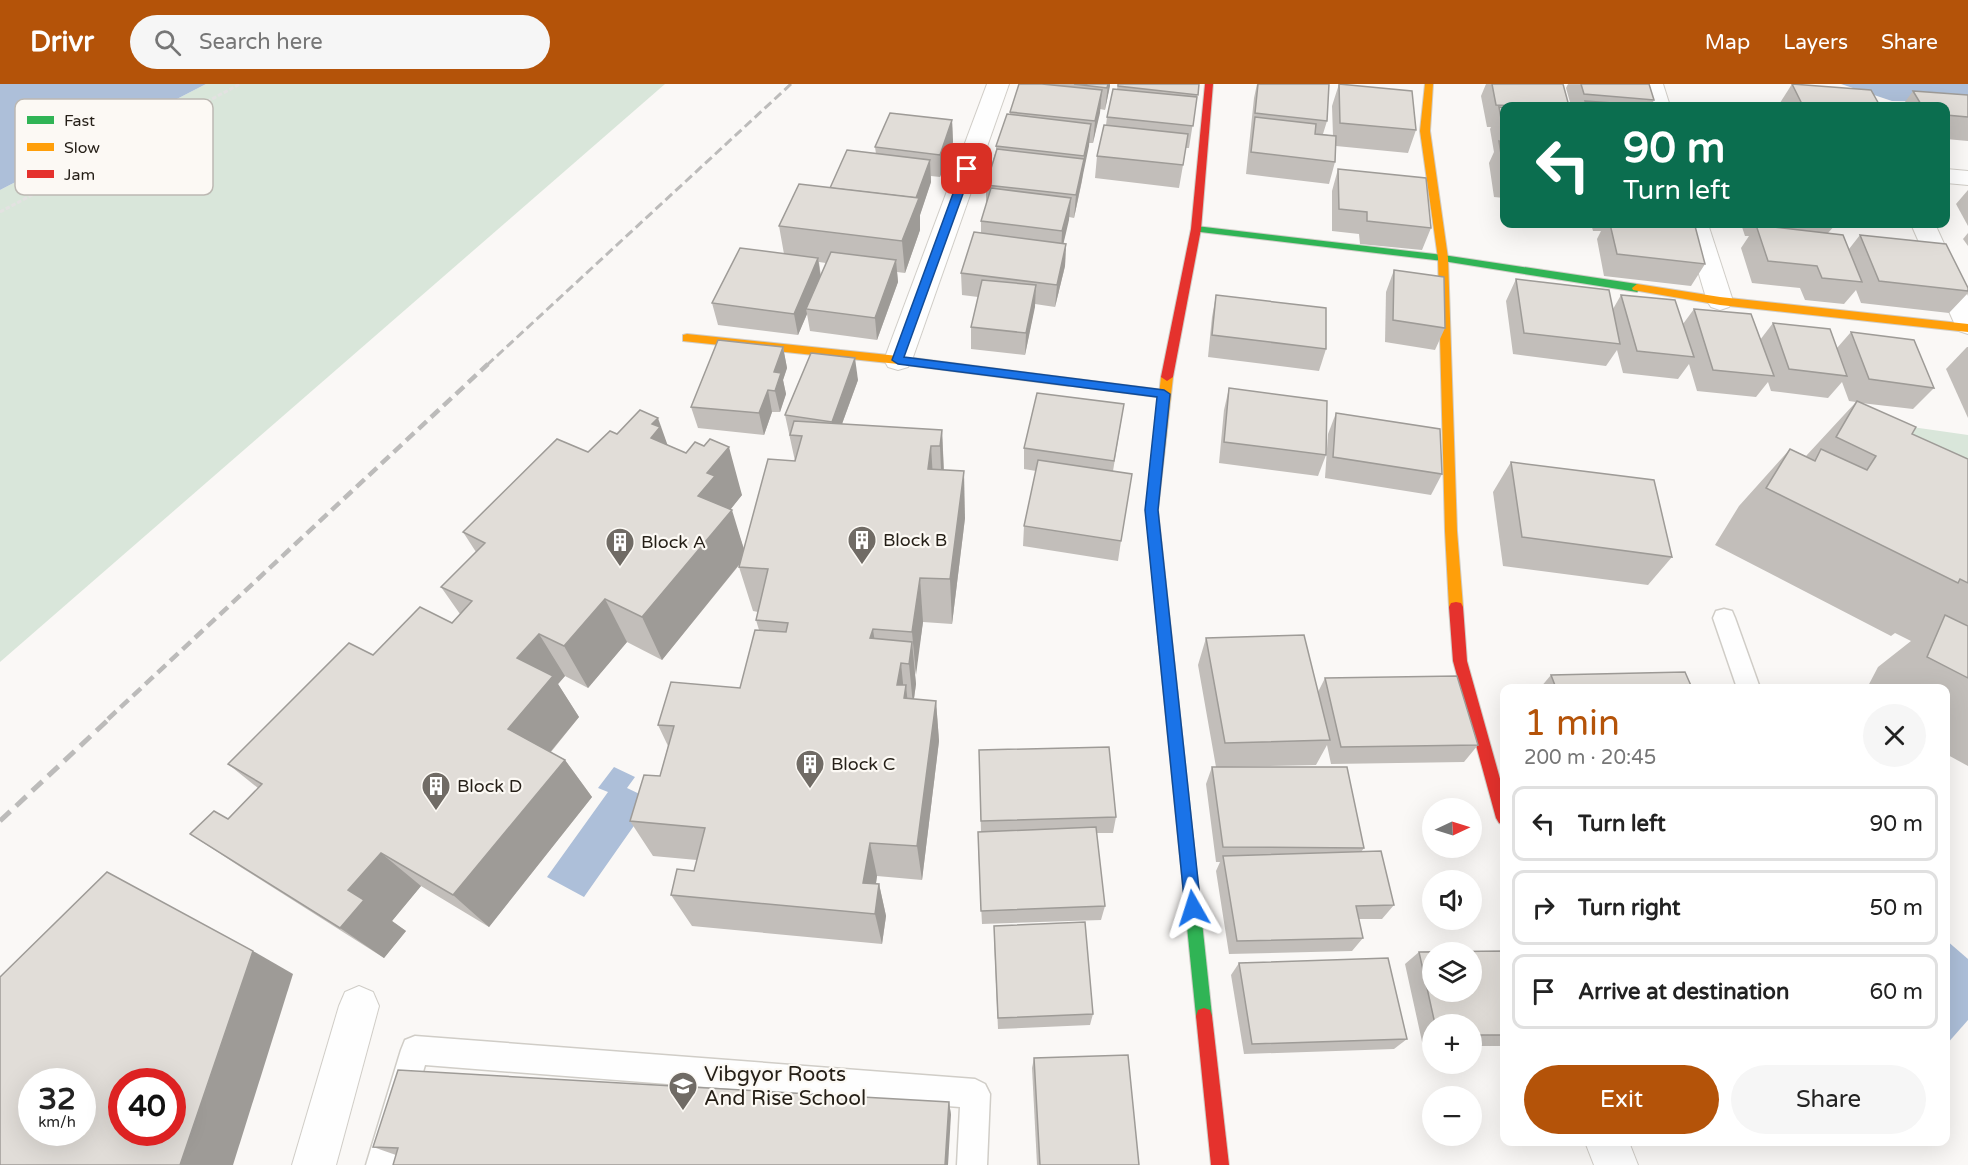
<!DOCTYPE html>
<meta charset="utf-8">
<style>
body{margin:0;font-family:"Varela Round",sans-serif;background:#f6f6f6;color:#222;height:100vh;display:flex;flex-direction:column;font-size:22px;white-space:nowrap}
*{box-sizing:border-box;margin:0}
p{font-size:20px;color:#767676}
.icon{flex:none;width:33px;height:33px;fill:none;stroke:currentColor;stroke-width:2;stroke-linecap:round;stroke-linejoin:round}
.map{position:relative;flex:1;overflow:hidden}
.side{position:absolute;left:1500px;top:600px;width:450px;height:462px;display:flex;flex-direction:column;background:#fff;border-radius:12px;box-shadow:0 6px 24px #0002}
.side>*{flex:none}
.top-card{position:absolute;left:1500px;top:18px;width:450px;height:126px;border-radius:12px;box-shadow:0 6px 24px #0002;background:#0b6e4f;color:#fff;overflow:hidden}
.needle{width:39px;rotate:86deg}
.controls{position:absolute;left:1422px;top:714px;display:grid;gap:12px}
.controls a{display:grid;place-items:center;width:60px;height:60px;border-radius:50%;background:#fff;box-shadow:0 6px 24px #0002;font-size:30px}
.speed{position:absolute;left:18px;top:984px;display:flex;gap:12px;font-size:30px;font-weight:700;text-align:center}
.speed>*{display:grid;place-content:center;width:78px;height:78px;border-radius:50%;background:#fff;box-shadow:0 6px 24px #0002;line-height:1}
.speed small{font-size:15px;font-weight:400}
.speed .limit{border:9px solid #d22;background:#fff;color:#111}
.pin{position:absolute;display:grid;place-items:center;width:51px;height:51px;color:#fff;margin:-26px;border-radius:12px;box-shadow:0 3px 9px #0006}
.me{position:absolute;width:66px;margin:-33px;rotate:354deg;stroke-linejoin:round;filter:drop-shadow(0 0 4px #0008)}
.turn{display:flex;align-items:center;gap:21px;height:126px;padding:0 24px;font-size:27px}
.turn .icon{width:78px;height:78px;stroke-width:2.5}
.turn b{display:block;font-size:42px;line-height:51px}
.round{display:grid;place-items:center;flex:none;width:63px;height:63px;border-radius:32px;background:#f6f6f6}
.overview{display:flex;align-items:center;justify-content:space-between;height:102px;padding:0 24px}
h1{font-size:36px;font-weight:600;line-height:45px;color:#b45309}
.action{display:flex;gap:12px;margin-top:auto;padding:12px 24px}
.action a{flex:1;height:69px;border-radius:36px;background:#b45309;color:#fff;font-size:24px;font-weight:600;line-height:69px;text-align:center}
.action a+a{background:#f6f6f6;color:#222}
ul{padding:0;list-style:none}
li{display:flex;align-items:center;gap:18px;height:75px;margin:0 12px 9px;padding:0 12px;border:3px solid #e0e0e0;border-radius:12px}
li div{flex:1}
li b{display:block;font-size:22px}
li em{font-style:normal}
header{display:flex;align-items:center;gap:36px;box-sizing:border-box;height:84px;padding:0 30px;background:#b45309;color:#fff}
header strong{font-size:28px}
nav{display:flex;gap:33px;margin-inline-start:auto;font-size:21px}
.search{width:420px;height:54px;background:#f6f6f6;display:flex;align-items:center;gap:15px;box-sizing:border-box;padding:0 21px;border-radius:33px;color:#767676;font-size:22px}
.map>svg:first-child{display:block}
</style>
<header>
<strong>Drivr</strong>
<div class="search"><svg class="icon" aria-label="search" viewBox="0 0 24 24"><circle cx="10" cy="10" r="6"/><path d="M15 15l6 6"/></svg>Search here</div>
<nav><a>Map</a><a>Layers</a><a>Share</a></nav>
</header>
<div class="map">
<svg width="1968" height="1081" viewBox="0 0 1968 1081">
<rect width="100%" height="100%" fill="#faf8f6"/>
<g fill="#d9e6da">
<path d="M206,0h459l-665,578v-472z"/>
<path d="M1898,341l70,10v57z"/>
</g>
<g fill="#adbfd9">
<path d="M0,0h206l-206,106z"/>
<path d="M1841,0h127v18l-76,-1z"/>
<path d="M614,683l21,10 -8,11 25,12 -68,97 -37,-20 61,-85 -10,-4z"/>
<path d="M1946,856l22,19v61l-22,25z"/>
</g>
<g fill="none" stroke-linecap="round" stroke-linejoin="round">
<g stroke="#d0cdc7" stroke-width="3">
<g id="lane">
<path d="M1724,525l8,2 3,7 25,70h-23l-24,-70 3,-7z"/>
<path d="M415,952l560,43 10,5 5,10 -3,71h-30l3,-58 -535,-42 -29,100h-30l35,-115 4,-10z"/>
</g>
</g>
<g stroke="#d0cdc7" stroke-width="2">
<g id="street">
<path d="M987,0h22l-97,276 -4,7 -10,3 -10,-3 -4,-7z"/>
<path d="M1641,0h22l7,22h-22z"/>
<path d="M1946,85l22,2v14l-22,-2z"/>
<path d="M1684,140h24l25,77 -4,6 -9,3 -9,-3 -4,-6z"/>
<path d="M1911,140h24l33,72v38l-9,-3 -4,-6z"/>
<path d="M359,902l14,6 6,14 -43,159h-44l47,-159 6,-14z"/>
<path d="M1585,1058h44l9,23h-44z"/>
</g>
</g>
<g stroke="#d0cdc7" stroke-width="2">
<g id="fast">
<path d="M1196,142l247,29 194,29 5,4 -5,4 -194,-31 -251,-30v-4z"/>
<path d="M1168,578l5,2 2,4 37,348 -2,6 -6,2 -6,-2 -2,-6 -35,-348 2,-4z"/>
</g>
</g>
<g stroke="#d0cdc7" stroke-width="2">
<g id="slow">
<path d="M1425,0h8l-3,47 18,127 9,273 6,76 -2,4h-10l-2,-4 -4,-76 -7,-273 -18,-127z"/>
<path d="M1637,200l83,13 248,27v8l-248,-27 -87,-15 -1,-2z"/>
<path d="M687,250l211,22 171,22 6,4 -6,4 -171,-22 -215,-23v-6z"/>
<path d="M1167,289l6,4 -15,133 17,158 -2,4 -5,2 -5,-2 -2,-4 -15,-158 15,-133z"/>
</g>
</g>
<g stroke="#d0cdc7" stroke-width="2">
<g id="jam">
<path d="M1205,0h8l-12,145 -28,148 -6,4 -6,-4 30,-148z"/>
<path d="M1069,294l95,12 6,4 -6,4 -99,-13v-6z"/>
<path d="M1456,518l5,1 2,4 4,54 37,132v32l-5,-2 -3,-5 -43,-157 -4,-54 2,-4z"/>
<path d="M1204,924l6,2 2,6 17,149h-18l-15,-149 2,-6z"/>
</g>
</g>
<path stroke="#e3e2e1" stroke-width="3" stroke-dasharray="4.5 2" stroke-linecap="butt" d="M0,128l240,-128"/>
<use href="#lane" fill="#fefefe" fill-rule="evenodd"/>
<use href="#street" fill="#fefefe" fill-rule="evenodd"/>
<use href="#fast" fill="#30b455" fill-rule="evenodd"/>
<use href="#slow" fill="#ff9f0a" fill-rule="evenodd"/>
<use href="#jam" fill="#e5322d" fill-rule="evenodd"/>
<path stroke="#bcbbba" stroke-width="3" stroke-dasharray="9 4.5" stroke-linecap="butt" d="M487,281l304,-281"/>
<path stroke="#bcbbba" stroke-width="4.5" stroke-dasharray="11 6" stroke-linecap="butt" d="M108,635l380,-355"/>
<path stroke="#bcbbba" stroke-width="5" stroke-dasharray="14 8" stroke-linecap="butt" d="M0,737l110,-103"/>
</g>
<g fill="#c2beba" fill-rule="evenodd">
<path d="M1019,0h91l-5,26 -5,-1 -7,34h-4l-6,29 -1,9 -8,37 -5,-1 -6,27h3l-1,22 -10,41 -20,-3 -10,51 -54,-6v-22l7,-30 -16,-2 -1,-22 20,-40v-12l5,-15v-21l10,-35v-4l14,-31v-3z"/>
<path d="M1118,0h81l-10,64h-3l-7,40 -84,-10 2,-22 9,-31 1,-8 10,-28z"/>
<path d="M1257,0h72l-2,37 -4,13 10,2 -1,-30 7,-22 77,46 -8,23 -72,-7 -1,16 -6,22 -83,-10 8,-76z"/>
<path d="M1486,0h77l6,22h-65v92l-10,-1 -5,-34 5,-11 -4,-23 1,-2h-4l-6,-31z"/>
<path d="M1568,0h81l5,16 -3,6h4h-84l-5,-18z"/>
<path d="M1792,0l88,22h-102z"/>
<path d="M1913,7l55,4v46l-22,-2v-33h-44z"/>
<path d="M952,36l1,22 -13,35 -9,-1v6l-11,33v15l-15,43 -8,-1 1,10 -21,58 -67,-9 -3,-17 -9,21 -80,-10 -6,-22 72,-49 -5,-28 97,-72 -1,-7zM819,178l7,1 -5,13z"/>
<path d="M1338,85l93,59 -9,22 -62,-6 -1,-10 -27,-3v-40z"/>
<path d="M1968,106v36l-12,-22z"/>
<path d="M1591,140h98l-1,2 17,38 -14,22 -87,-10 -7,-37 4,-8h-8z"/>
<path d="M1741,140h95l-8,9 21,16 11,-14 108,53v5l-19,20 -88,-10 -5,-13 -12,14 -39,-4 -5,-12 -48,-5 -11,-35 8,-12h-4z"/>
<path d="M1968,149v13l-5,-7z"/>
<path d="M1394,186l51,58 -10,22 -50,-8 1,-50z"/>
<path d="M1516,195l97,30 8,-14 62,29 11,-15 66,31 13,-17 64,25 14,-16 83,56 -21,21 -52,-6 51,31 56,25v307l-22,-12v-66h-79l11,-21 33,-26 -16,-8 -4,3 -176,-91 24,-39 51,-57 16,7 50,-54 -7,-1 -7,-19 -14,16 -57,-7 -3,-9 -12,15 -59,-6 -8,-27 -11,15 -55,-6 -6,-23 -11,16 -93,-12 -7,-53z"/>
<path d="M1216,211l110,54 -7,22 -111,-14 4,-40z"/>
<path d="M783,263l4,21 -4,12 3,14 -6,18h-8l-8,23 -66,-7 -7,-21z"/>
<path d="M1967,263h1v71l-22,-49z"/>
<path d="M858,296l-16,44 100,6 2,40 21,48 -13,106 -29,-2 -8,53 1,9 -2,15 22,2 3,40 -17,139 -45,-4 -1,8h3l7,32 -4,28 -190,-18 -21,-31 23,-24 3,-11 -44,-4 -23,-35 30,-45 8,-30 -10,-21 82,-37 19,-58 -3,-10 2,-8 -5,-1 -14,-44 1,-3 -78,96 -35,-18 -39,46 -23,-12 -7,8 21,33 -28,35 14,8 27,37 -103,130 -68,-41 -29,35 14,10 -22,27 -142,-90 -52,-34 38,-15 30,-31 -30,-24 145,-109 79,-32 8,-9 -19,-27 35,-35 -13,-20 154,-98 51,11 74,50 -12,14 14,40 51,-88 -10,-46z"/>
<path d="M1229,304l97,67 -8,21 -99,-13 5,-53z"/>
<path d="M1124,320l-11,67 8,70 -3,20 -95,-15 1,-20 12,-55 -12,-2v-21z"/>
<path d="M1336,329l106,61 -11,21 -106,-17 3,-44z"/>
<path d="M1511,378l161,95 -24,28 -145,-19 -10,-74z"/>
<path d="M1206,554l112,54 7,-14 153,67 -14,17 -133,2 -4,-19 -11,20 -91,2 139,81 -3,4 33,53 -12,14h-23l4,19 -11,13 -123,3 -13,-83 4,-9h-4l-10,-78 6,-17h4l-18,-102z"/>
<path d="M1551,591l141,13h-152z"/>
<path d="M979,666l137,67 -3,16h-17l9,73 -4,14 -119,4 -4,-77v-15h3z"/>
<path d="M994,842l99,88 -3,11 -92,4 -4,-90z"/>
<path d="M1504,867v95h-32v-22h-40v22h-9l-18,-82 14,-12z"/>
<path d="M1239,879l168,76 -13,10 -150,5 -13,-79z"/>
<path d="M1034,974l105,107h-102l-5,-97z"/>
<path d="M949,1018l2,13 -555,40 -23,-8z"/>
</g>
<g fill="#9e9b97">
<path d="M1108,0h2v2l-5,24z"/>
<path d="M1102,6l-2,23 -7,30 2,-22z"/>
<path d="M952,36l1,22 -13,35v-22z"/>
<path d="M1091,40l-2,22 -15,72 2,-23z"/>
<path d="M930,76l1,22 -11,33v15l-15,43 -3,-32 13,-41z"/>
<path d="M1071,114l-2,22 -8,34 1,-23z"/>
<path d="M1066,160l-1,22 -10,41 2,-22z"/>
<path d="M818,174l3,22 -15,29 1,5 -9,21 -4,-21z"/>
<path d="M896,176l2,22 -21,58 -2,-22z"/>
<path d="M1036,201l-1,22 -10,48 1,-22z"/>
<path d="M783,263l4,21 -4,12 3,14 -6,18 -5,-21 -1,-19z"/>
<path d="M855,274l3,22 -23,63 -3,-21z"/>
<path d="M768,306l4,22 -8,23 -5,-22z"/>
<path d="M658,334l17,48 -24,-28 1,-14z"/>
<path d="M942,346l2,48 -2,16 -2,-48z"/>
<path d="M931,362l3,47 -6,-24z"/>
<path d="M729,363l13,48 -15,19 5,-4 14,46 -84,104 -20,-43 56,-121 9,-23z"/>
<path d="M964,387l1,47 -13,106 -2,-45z"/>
<path d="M920,494l3,44 -7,53 -4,-43z"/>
<path d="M605,515l22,43 -39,46 -24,-42z"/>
<path d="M873,545l6,43 -9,-34z"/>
<path d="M539,550l26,42 -7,8 21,33 -42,51 -29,-39 9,-71z"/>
<path d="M912,558l4,42 -3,21 -4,-41z"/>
<path d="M901,579l3,30 2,-8 4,40 -13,-40z"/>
<path d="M936,617l3,40 -17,139 -5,-34z"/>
<path d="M565,676l27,37 -103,130 -36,-32z"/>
<path d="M870,759l7,33 -6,39 -8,-32z"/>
<path d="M381,769l40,33 -29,35 14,10 -22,27 -44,-30 8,-38z"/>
<path d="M879,800l7,32 -4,28 -7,-30z"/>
<path d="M253,867l40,23 -60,191h-53z"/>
<path d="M949,1018l2,13 -3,50h-3z"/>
</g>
<g fill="#e1ddd8" stroke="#9e9b97" stroke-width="1.5" fill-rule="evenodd">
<path d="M1019,0h23l60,6 -7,31 -85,-9z"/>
<path d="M1074,0h34l-1,4z"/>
<path d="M1118,0h81l-1,11 -80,-9z"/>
<path d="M1258,0h71l-2,37 -72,-8z"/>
<path d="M1339,0l73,7 4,39 -76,-7z"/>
<path d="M1492,0h71l6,22h-50l-23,-1z"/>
<path d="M1581,0h68l5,16 -70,-6z"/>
<path d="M1792,0l79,6 9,16h-77z"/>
<path d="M1113,5l84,8 -4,29 -86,-9z"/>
<path d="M1913,7l55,4v22l-22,-2v-9h-24z"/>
<path d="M1585,17l70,5h-68z"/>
<path d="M1717,20l27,2h-26z"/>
<path d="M1499,23l5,1v28z"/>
<path d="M890,29l62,7 -12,35 -65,-8z"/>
<path d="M1007,30l84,10 -7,32 -88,-10z"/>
<path d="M1255,33l61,7 -1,10 21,2 -1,26 -84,-10z"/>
<path d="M1104,41l84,9 -5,31 -86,-9z"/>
<path d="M1499,57l5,1v33z"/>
<path d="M997,65l87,10 -8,36 -90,-10z"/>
<path d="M847,66l83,10 -14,38 -86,-10z"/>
<path d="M1338,85l88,9 5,50 -64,-7v-9l-28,-3z"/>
<path d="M799,100l120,14 -17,43 -123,-15z"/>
<path d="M991,104l80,10 -9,33 -81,-10z"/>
<path d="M1610,140h59l26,2 10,38 -88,-10z"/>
<path d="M1756,141l87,10 19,47 -40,-4 -5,-12 -49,-5z"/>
<path d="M974,148l92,12 -9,41 -96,-12z"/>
<path d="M1860,151l86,9 22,44v3l-89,-10z"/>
<path d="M740,164l78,10 -24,56 -82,-11z"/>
<path d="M831,168l65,8 -21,58 -69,-9z"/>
<path d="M1394,186l50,7 1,51 -52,-8z"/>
<path d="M1516,195l93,11 11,54 -96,-11z"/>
<path d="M982,196l54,5 -10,48 -55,-6z"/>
<path d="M1216,211l110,13v41l-114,-14z"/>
<path d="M1621,211l54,5 19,57 -57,-6z"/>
<path d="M1694,225l57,5 23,62 -61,-6z"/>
<path d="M1773,239l57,6 17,47 -58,-7z"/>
<path d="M1851,248l63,8 20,48 -65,-9z"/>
<path d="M718,256l65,7 -9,25 7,1 -6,18 -7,-1 -9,23 -68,-6z"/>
<path d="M811,269l44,5 -23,64 -47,-7z"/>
<path d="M1229,304l98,13 -1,54 -102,-13z"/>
<path d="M1037,309l87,11 -10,57 -90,-13z"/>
<path d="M1857,317l59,26 -4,7 56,25v124l-8,-4 -2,4 -192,-95 24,-39 25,12 6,-12 46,21 9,-14 -40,-19z"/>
<path d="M640,326l18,8 -6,6 8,3 -9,11 35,15 9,-11 9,4 6,-7 19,8 -22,26 8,3 -17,20 34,14 -90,107 -37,-18 -41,47 -25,-12 -22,24 36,18 -45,53 57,31 -112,135 -72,-42 -33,37 16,10 -24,28 -150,-94 24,-23 14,8 34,-35 -34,-20 121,-121 24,12 47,-48 32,16 20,-22 -31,-14 44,-44 -22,-11 94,-93 31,13 22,-21 7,3z"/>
<path d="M1336,329l104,16 2,45 -109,-17z"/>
<path d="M794,337l148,9 -2,16h-9l-3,23 36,2 -14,108 -30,-1 -8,54 -39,-3 -3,9 42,4 -3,22 -8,-1 -4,22h9l-2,13 32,3 -19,145 -47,-3 -7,40 16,1 -4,30 -204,-19 6,-26 17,2 11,-43 -75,-7 14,-46 16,1 14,-50 -16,-1 13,-43 69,6 15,-58 31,2 2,-9 -32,-3 12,-51 -29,-2 29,-108 27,2 7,-25 -12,-1z"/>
<path d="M1038,376l94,14 -11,67 -97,-15z"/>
<path d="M1511,378l143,18 18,77 -150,-20z"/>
<path d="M1945,531l23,11v52l-41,-21z"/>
<path d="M1304,551l26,105 -105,3 -19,-105z"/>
<path d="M1685,588l7,16h-136l-5,-13z"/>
<path d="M1457,592l21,69 -137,2 -16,-69z"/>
<path d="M1109,663l7,70 -135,4 -2,-71z"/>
<path d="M1212,683h135l17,81 -141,-1z"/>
<path d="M1096,743l9,79 -124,5 -3,-79z"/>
<path d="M1381,767l13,54 -38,1 7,32 -126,3 -14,-85z"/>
<path d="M107,788l146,79 -73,214h-180v-188zM32,998h50v50h-50zM122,998h50v50h-50z"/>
<path d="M1085,838l8,92 -95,4 -4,-92z"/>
<path d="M1504,867v84h-32v-11h-37l-16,-72zM1432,868h40v40h-40z"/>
<path d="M1388,874l19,81 -155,5 -13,-81z"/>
<path d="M1128,971l11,110h-99l-6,-107z"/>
<path d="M398,986l551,32 -4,63h-552l5,-17 -25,-1z"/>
</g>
<path fill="#1a73e8" stroke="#114b97" stroke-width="1.5" d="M967,82l5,3 -68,188 260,33 6,4 -12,116 43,398 -2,5 -6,2 -5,-2 -3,-5 -40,-398 12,-113 -259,-33 -6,-4 70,-191z"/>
<defs>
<g id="building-pin" transform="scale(1.5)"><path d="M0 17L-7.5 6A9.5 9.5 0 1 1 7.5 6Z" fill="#706b65" stroke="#fcf9f4"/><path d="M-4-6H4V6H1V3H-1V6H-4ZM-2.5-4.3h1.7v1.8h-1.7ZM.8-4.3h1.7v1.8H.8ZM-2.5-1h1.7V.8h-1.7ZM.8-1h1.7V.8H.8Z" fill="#fff"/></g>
<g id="school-pin" transform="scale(1.5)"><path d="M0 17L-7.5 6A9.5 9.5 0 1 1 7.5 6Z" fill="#706b65" stroke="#fcf9f4"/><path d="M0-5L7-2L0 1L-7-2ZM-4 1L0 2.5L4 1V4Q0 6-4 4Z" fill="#fff"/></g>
</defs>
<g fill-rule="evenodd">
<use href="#building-pin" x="862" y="456"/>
<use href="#building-pin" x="620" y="458"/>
<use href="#building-pin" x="810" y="680"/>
<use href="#building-pin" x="436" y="702"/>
<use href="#school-pin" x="683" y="1002"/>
</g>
<g text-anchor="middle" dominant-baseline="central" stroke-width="4.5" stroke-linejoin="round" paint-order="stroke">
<g font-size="18" fill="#251f17" stroke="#fcf9f4" text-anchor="start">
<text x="883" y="456">Block B</text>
<text x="641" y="458">Block A</text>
<text x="831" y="680">Block C</text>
<text x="457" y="702">Block D</text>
</g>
<g font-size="21" fill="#251f17" stroke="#fcf9f4" text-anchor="start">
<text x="704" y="990">Vibgyor Roots<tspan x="704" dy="24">And Rise School</tspan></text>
</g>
</g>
<rect x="15" y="15" width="198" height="96" rx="9" fill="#fcf9f4" stroke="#bcb8b2" stroke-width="1.5"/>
<rect x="27" y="32" width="27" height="8" fill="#30b455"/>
<rect x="27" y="59" width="27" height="8" fill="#ff9f0a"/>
<rect x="27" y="86" width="27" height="8" fill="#e5322d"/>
<g font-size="16" fill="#251f17">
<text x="64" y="42">Fast</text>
<text x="64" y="69">Slow</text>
<text x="64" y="96">Jam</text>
</g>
</svg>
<div class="controls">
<a><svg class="needle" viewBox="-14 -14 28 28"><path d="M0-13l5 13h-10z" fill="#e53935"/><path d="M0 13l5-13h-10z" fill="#767676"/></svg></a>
<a><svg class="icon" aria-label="sound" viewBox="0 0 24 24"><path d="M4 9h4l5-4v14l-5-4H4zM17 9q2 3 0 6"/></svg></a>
<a><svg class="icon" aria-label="layers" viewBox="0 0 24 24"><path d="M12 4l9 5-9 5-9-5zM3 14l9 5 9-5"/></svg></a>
<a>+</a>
<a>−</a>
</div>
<div class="speed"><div>32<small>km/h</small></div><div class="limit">40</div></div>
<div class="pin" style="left:967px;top:85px;background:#d93025"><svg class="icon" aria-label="arrive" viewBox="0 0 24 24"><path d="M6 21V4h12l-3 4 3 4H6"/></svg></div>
<svg class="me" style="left:1193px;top:824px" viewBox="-20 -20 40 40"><path d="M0-17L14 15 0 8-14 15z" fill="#1a73e8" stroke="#fff" stroke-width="4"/></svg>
<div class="top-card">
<div class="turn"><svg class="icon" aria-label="left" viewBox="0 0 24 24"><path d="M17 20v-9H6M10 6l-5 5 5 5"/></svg><div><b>90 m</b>Turn left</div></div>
</div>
<section class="side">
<div class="overview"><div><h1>1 min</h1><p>200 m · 20:45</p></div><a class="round"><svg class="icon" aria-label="close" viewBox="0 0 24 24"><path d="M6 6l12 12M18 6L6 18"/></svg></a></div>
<ul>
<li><svg class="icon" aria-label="left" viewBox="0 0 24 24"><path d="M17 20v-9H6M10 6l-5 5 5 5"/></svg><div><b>Turn left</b></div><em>90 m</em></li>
<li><svg class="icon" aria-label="right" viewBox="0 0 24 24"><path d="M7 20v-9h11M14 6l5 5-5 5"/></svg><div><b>Turn right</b></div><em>50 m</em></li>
<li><svg class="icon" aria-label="arrive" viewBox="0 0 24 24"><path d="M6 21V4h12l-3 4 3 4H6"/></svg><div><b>Arrive at destination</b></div><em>60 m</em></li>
</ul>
<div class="action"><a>Exit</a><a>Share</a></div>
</section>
</div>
